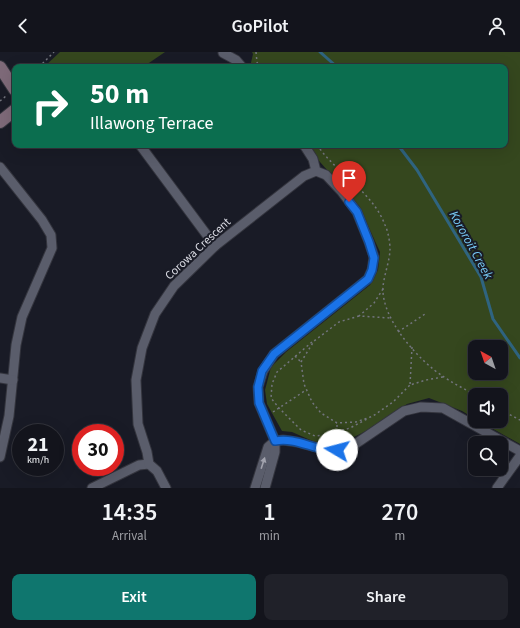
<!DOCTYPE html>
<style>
body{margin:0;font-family:"Source Sans 3",sans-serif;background:#202129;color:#f1f3f6;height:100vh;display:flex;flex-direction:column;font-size:15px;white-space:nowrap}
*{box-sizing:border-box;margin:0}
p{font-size:13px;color:#9d9ea3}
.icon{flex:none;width:22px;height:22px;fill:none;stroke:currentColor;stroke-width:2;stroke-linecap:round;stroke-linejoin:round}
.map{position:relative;height:436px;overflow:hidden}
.drawer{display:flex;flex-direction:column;background:#13141c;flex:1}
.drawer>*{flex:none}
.top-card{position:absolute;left:12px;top:12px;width:496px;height:84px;border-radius:8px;box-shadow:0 4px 16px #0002,0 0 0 1px #32333b;background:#0b6e4f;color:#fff;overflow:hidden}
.needle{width:26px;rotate:320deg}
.tools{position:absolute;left:468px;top:288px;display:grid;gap:8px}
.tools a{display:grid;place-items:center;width:40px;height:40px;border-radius:8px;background:#13141c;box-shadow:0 4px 16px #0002,0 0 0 1px #32333b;font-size:20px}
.speed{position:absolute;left:12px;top:372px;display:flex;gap:8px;font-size:20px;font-weight:700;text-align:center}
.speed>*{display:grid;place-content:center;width:52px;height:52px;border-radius:50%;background:#13141c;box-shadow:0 4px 16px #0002,0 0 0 1px #32333b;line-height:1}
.speed small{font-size:10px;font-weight:400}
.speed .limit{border:6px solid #d22;background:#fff;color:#111}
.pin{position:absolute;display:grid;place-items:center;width:34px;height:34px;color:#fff;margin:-41px -17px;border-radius:50% 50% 50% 0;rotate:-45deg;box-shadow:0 0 4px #0007}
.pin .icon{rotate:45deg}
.me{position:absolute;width:44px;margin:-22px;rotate:278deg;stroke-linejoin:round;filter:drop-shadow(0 0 3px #0008)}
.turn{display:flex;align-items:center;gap:14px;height:84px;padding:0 12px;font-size:18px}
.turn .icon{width:52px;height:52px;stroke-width:2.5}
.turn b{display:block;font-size:28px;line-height:34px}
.eta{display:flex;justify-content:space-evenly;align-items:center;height:68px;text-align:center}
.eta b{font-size:24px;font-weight:600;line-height:28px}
.cta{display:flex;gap:8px;margin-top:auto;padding:8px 12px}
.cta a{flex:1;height:46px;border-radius:8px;background:#0f766e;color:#fff;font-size:16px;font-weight:600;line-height:46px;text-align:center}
.cta a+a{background:#202129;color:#f1f3f6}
header{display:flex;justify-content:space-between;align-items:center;height:52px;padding:0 12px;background:#13141c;font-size:18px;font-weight:600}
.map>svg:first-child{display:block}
</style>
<header><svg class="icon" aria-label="back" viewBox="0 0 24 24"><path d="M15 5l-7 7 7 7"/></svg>GoPilot<svg class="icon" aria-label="person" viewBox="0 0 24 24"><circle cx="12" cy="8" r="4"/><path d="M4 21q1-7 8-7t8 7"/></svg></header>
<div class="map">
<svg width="520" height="436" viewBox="0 0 520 436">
<rect width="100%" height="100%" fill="#191b26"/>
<g fill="#35471e" fill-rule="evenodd">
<path d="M60,0h105l-22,15h-99z"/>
<path d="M252,0h268v392l-41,-23h22v-26h-26v24l-13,-8 -33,-13 -22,6 -37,25 -28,14h-25l-25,-11 -10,-1 -15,-27 -2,-14 6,-23 15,-15 84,-67 8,-15 2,-18 -21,-46 -39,-44 -13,-17h198v-78h-255l3,-13zM475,295h26v26h-26z"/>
</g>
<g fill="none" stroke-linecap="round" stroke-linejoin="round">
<g stroke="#2f6480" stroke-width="3">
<path d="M320,0l17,15"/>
<path d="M398,93l19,25 64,107 12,42 27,39"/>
</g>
<g stroke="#34353e" stroke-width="11">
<g id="street">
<path d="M223,1l13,7 6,7"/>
<path d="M140,93l75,101"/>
<path d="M304,93l9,14 3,12 10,4 16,17 15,20 12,30 5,15 -2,13 -4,9 -94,75 -11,17 -5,16 1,16 16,38 8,-1 14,2 22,6 18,2 14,-3 53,-36 17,-4 22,1 77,43"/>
<path d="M0,115l42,53 9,15 1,13 -30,69 -6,28 -7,71 -9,41"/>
<path d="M0,326l13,2"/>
<path d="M92,436l47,-23 10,-1"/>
<path d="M166,436l-9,-17 -8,-7 -2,-12 -9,-28 -2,-44 6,-32 13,-34 19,-28 41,-40 89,-70 12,-5"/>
<path d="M255,436l13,-41 7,-6"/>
<path d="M265,436l10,-36v-11"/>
<path d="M497,436l23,-32"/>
</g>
</g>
<g stroke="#34353e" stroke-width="14">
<g id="secondary">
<path d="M0,15l15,23"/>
<path d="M0,70l15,-12"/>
</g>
</g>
<g stroke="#73757e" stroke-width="1.5" stroke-dasharray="2 3" stroke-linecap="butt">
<path d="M256,0l1,10 2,5"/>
<path d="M39,15l15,-15"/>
<path d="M0,49l6,-5"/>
<path d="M317,93c20,29 55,46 68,80 3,6 5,17 5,24 0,11 -6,26 -7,38 -2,32 36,74 61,90 10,7 21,12 31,18"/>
<path d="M383,237l-9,14 -15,13 31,2"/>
<path d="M359,264l-20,6 -25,19 -13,21 3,22 8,18 9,11 16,10 19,-1 17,-6 20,-14 17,-17"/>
<path d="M398,280l27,-18"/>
<path d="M312,290l-35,30 -5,12 -1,14 8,10 22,22 14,6 11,-1 24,-7 17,-9"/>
<path d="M412,295l-2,38 16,-5 17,-3"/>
<path d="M295,304l6,6"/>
<path d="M501,358l19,10"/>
<path d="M273,360l33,-22"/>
<path d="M337,380v-8"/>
</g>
<use href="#street" stroke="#5a5d6b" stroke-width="9"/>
<use href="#secondary" stroke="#7e6a79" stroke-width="12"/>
</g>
<defs><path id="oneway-solid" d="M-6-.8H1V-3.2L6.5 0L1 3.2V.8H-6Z"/></defs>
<use fill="#a2a3ae" href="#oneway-solid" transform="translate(263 411) rotate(-72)"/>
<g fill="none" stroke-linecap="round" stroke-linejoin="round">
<g stroke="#114b97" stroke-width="10">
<path id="route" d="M337,398c-6,-1 -13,-1 -19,-2 -15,-4 -28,-10 -43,-7l-16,-38 -1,-16 4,-16 12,-17 94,-75 4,-9 2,-12 -5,-16 -12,-30 -8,-10"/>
</g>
<use href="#route" stroke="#1a73e8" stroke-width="7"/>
</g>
<g text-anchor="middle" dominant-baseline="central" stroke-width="4" stroke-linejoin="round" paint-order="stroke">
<g font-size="12" fill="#dcdde5" stroke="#191b26">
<text transform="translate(198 197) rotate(-43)">Corowa Crescent</text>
</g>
<g font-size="13" font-style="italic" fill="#78cbf7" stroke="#191b26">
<text transform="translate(471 193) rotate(61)">Kororoit Creek</text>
</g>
</g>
</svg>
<div class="tools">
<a><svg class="needle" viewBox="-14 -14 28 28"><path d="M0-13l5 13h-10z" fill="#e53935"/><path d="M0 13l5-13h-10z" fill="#9d9ea3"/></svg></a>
<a><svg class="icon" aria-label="sound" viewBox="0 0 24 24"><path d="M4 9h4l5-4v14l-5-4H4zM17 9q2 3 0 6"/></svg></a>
<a><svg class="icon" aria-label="search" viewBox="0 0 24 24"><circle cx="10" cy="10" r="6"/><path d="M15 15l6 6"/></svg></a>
</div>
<div class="speed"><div>21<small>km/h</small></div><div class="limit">30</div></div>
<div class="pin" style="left:349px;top:150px;background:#d93025"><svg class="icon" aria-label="arrive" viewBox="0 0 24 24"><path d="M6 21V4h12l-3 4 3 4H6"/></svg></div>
<svg class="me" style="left:337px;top:398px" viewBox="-20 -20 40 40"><circle r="19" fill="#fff"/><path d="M0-13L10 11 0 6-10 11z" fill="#1a73e8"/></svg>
<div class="top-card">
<div class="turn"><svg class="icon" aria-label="right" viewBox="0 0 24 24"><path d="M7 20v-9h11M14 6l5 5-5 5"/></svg><div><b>50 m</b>Illawong Terrace</div></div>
</div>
</div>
<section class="drawer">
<div class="eta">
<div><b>14:35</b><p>Arrival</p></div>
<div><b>1</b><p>min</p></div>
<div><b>270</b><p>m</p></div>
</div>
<div class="cta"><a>Exit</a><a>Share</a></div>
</section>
